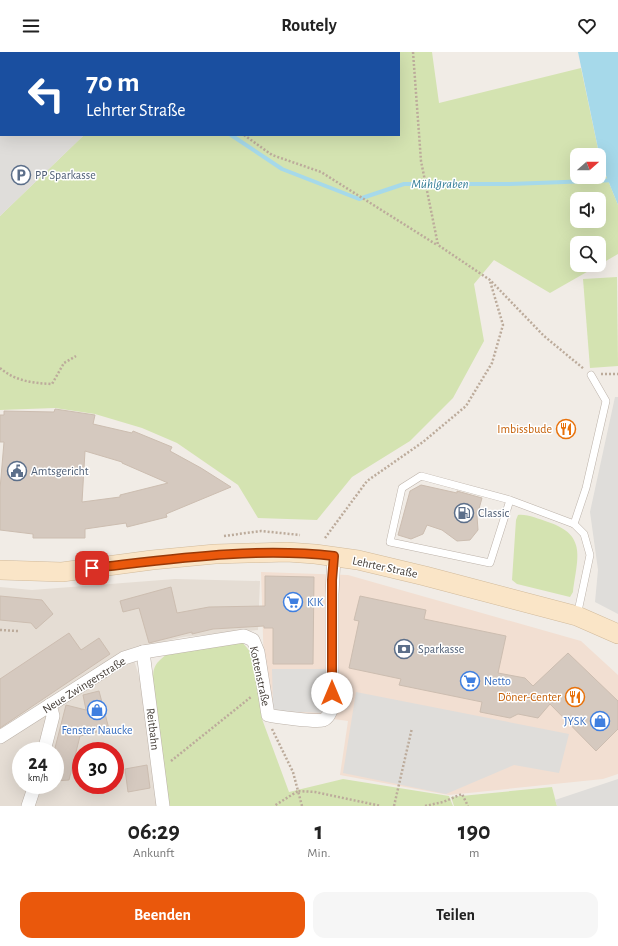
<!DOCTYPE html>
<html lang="de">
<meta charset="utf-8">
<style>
body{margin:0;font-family:"Alegreya Sans",sans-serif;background:#f6f6f6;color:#222;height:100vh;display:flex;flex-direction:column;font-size:15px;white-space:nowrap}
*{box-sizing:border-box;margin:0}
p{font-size:13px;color:#767676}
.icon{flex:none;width:22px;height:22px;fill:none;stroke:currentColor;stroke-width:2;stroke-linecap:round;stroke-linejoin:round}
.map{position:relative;height:754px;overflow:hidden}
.panel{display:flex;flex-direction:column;background:#fff;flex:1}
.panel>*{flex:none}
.top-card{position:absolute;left:0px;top:0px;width:400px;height:84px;box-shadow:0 4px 16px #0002;background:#1a4fa0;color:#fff;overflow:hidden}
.needle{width:26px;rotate:69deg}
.fabs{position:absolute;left:570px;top:96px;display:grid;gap:8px}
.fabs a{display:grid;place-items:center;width:36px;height:36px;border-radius:8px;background:#fff;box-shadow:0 4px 16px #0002;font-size:20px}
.speed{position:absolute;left:12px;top:690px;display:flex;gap:8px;font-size:20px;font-weight:700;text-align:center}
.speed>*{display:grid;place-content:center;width:52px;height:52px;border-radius:50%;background:#fff;box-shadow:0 4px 16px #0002;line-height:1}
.speed small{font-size:10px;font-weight:400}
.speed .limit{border:6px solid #d22;background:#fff;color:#111}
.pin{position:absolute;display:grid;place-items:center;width:34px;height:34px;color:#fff;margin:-17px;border-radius:8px;box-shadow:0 2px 6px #0006}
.me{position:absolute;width:44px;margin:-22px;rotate:0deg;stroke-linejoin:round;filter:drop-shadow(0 0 3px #0008)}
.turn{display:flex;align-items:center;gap:14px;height:84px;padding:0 20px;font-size:18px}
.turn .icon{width:52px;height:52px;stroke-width:2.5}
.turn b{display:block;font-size:28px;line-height:34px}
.eta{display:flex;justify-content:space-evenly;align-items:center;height:68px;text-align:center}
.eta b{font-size:24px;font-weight:600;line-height:28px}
.action{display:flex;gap:8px;margin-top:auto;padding:8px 20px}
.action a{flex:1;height:46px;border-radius:12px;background:#ea580c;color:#fff;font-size:16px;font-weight:600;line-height:46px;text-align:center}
.action a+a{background:#f6f6f6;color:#222}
header{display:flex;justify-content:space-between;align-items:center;height:52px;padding:0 20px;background:#fff;font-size:18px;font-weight:600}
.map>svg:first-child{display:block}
</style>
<header><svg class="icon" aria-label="menu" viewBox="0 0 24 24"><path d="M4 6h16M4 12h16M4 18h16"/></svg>Routely<svg class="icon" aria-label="heart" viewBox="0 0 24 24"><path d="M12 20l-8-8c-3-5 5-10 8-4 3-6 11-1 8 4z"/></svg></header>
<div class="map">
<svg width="618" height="754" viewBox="0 0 618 754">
<rect width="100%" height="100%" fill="#f1ece6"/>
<path fill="#e5ddd4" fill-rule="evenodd" d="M175,527l85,2 -2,49 -75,7 -52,13 10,33 16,123h-157v-219l32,3zM21,699h34v34h-34zM81,699h34v34h-34z"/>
<path fill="#f2dfd2" d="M261,520l87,3 233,66 37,34v99l-15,5 -154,16 -109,-20 8,-54 -76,-10 -8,-43z"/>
<g fill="#d4e3b1" fill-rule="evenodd">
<path d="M0,0h432l7,51 142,-35 20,95 17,42v49l-19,11v-22h-22v22h22l-49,28 -56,-33 -20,24 10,57 -31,57 -43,43 -58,36 -35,43 -59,-2 -20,-33 -61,-42 -35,-15 -47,-14 -40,-6 -55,2v-194l84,-81h315v-82h-398v19zM577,103h22v22h-22zM577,147h22v22h-22z"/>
<path d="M617,225l1,89 -28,2 -7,-89z"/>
<path d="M518,463c10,-1 20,4 30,7 40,13 29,37 25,70l-3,5 -53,-13 -5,-4 4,-60z"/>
<path d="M242,590l11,13 9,64 27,73 54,-13 106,17 4,10h-284l-16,-119c0,-16 -1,-22 13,-32z"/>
<path d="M552,735l5,19h-103l-3,-9z"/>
</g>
<g fill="#dfddda">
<path d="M0,44l1,39h83l-84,81z"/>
<path d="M615,345h3v217l-23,-12 3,-32 -8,-58z"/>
<path d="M272,617h53l1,39 -2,5 -51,-2z"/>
<path d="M356,640l213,42 -10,39 -45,-8 -68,29 -103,-21z"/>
<path d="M618,727v27h-61l-2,-6z"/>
</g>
<path fill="#a6d9ea" d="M578,0h40v153l-17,-42z"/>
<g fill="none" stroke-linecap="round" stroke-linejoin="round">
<g stroke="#a6d9ea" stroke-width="4">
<path d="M51,0l1,1"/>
<path d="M0,30l1,-1"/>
<path d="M231,83l51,34 77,30 45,-15h106l108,-4"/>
</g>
</g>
<g fill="#d5c9bf" stroke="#ccbdb0" fill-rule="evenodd">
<path d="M55,357l40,6 -2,9 39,9 1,-2 39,16 -2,4 31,17 30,19 -65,27 1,3 -40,10 -1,-4 -41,6v9h-52v-4l-33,-4v-41l4,-47h-4v-27h4v-4l50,1zM85,399l37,11v1l46,20 -48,12v2l-38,5z"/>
<path d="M421,433l36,8v-2l25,7 -5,18 1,14 -8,10 -13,1 -15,-11 -15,-5 -4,9 -12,5 -13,-4 12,-44z"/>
<path d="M265,524l49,1 -1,87h-40v-36h-9v-2l-51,3 -21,5v-2l-43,11 -10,-35 -16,4 -3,-11 51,-14 6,26 32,-6 56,-1z"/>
<path d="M0,544l42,4 11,14 -17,15 -5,-6 -31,-3z"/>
<path d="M360,544l66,14 -2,9 82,17 -8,37 27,5 8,8 35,-33 50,48v28l-22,22 -46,-47 -12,14 -20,-4 -8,4 -30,-6 2,-10 -83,-17 2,-6 -52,-11 10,-47 -5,-1z"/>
<path d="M69,581l12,17 18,-12 11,16 -110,74v-49z"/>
<path d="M99,639l10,38 -29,7 -11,44 -14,1v-33l11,-43 20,5 -3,-15z"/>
<path d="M147,713l3,23 -22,4 -3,-23z"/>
</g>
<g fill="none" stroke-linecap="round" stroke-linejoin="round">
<g stroke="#bcb2a9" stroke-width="8">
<g id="lane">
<path d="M510,448l-89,-24 -19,12 -12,54 100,21 20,-63 64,24 10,10 6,21 -13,61"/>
<path d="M574,472l12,-36 20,-87 -15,-26"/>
</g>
</g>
<g stroke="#bcb2a9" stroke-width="14">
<g id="street">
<path d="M143,600l20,154"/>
<path d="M0,685l124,-79 19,-6 101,-16 9,4 5,12 10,63c8,2 48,7 55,5 5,-2 7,-7 9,-12v-114l2,-38"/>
<path d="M44,699l9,-35 -3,-11"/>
<path d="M28,754l7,-21"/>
</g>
</g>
<g stroke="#d1ba9b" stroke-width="20">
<path id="secondary" d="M0,518l62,2 90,-12 63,-6 72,-2 28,2 43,6 67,16 152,40 41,18"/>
</g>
<g stroke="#bcab9b" stroke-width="2.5" stroke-dasharray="2 2" stroke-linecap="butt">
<path d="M147,0l1,1"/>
<path d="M413,0l8,109 17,84 52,35 54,56 40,33"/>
<path d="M244,83l28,20 49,17 116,73"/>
<path d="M0,316c15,13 32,15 52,16l12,-21 12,-7"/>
<path d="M601,322h17"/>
<path d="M224,484l37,-5 39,4"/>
<path d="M325,486l42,-57 56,-39 43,-36 26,-43 11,-38 -13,-44"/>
<path d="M0,578l18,1"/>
<path d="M272,677l21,43 5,19 -24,15"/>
<path d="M171,709l80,-64"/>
<path d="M302,754l-4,-15 17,1 66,14"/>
<path d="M394,754l18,-78"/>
<path d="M425,754l18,-4 19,-8 6,12"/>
</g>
<use href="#lane" stroke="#fff" stroke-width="7"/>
<use href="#street" stroke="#fff" stroke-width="13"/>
<use href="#secondary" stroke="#fae5c7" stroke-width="19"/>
</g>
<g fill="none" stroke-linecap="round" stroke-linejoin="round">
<g stroke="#983908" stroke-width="10">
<path id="route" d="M92,516c81,-9 161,-21 242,-12l-2,24v113"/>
</g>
<use href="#route" stroke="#ea580c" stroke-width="7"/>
</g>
<defs>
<g id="parking-ring" transform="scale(1)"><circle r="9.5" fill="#fff" stroke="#5c6f8a" stroke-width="1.5"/><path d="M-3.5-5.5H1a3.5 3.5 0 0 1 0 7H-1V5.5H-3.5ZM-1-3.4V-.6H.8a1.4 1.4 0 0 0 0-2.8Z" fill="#5c6f8a"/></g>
<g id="restaurant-ring" transform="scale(1)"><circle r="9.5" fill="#fff" stroke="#e8710a" stroke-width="1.5"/><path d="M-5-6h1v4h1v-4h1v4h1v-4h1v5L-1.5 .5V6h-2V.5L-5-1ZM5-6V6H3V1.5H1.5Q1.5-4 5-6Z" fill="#e8710a"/></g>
<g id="civic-ring" transform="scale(1)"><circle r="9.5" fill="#fff" stroke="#5c6f8a" stroke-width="1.5"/><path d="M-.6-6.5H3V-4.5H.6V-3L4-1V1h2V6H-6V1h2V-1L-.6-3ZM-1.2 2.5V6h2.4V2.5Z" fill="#5c6f8a"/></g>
<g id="fuel-ring" transform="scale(1)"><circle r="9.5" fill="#fff" stroke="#5c6f8a" stroke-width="1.5"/><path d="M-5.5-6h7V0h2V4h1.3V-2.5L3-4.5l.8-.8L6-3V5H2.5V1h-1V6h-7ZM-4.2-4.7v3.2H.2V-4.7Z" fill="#5c6f8a"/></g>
<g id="supermarket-ring" transform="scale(1)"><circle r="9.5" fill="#fff" stroke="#3f7fe0" stroke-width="1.5"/><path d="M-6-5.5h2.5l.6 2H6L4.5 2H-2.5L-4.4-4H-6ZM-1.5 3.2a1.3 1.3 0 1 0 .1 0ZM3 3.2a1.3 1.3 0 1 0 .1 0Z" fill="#3f7fe0"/></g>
<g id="bank-ring" transform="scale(1)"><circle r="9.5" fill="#fff" stroke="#5c6f8a" stroke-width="1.5"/><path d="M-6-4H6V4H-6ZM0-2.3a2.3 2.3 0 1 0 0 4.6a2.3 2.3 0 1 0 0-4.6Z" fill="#5c6f8a"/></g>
<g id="shop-ring" transform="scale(1)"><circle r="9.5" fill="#fff" stroke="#3f7fe0" stroke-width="1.5"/><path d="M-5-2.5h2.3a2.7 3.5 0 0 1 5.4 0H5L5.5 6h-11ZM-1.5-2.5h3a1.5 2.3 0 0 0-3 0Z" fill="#3f7fe0"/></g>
</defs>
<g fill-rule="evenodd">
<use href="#parking-ring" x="21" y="123"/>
<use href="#restaurant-ring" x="566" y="377"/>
<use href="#civic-ring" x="17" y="419"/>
<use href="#fuel-ring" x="464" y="461"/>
<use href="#supermarket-ring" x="293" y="550"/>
<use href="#bank-ring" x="404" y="597"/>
<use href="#supermarket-ring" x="470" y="629"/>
<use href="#restaurant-ring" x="575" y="645"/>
<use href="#shop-ring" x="97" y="658"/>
<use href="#shop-ring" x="600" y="669"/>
</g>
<g text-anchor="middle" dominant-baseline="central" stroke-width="3" stroke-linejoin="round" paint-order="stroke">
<g font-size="12" fill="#4e5e75" stroke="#fff" text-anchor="start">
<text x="35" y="123">PP Sparkasse</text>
<text x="31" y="419">Amtsgericht</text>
<text x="478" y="461">Classic</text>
<text x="418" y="597">Sparkasse</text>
</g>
<g font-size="12" fill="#c56008" stroke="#fff" text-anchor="end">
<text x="552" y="377">Imbissbude</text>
<text x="561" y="645">Döner-Center</text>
</g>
<g font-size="12" fill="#433c36" stroke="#fff">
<text transform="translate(385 515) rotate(12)">Lehrter Straße</text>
<text transform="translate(260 624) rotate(78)">Kottenstraße</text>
<text transform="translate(84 633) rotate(-32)">Neue Zwingerstraße</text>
<text transform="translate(153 677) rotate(83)">Reitbahn</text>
</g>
<g font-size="12" fill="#366cbe" stroke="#fff" text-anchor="start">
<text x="307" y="550">KIK</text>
<text x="484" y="629">Netto</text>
<text x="586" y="669" text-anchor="end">JYSK</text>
<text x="97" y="678" text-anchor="middle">Fenster Naucke</text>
</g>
<g font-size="13" font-style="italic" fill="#347d97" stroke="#fff">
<text x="440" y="132">Mühlgraben</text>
</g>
</g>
</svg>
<div class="fabs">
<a><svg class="needle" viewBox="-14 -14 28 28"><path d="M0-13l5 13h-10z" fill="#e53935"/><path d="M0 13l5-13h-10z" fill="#767676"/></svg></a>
<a><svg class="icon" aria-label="sound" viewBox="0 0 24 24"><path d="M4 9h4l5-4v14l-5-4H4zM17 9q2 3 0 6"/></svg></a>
<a><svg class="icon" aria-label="search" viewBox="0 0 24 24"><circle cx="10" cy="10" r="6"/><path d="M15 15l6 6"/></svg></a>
</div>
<div class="speed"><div>24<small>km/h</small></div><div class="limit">30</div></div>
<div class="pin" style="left:92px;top:516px;background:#d93025"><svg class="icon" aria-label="arrive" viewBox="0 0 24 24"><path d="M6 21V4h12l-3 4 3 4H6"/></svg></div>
<svg class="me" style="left:332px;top:641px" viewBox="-20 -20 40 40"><circle r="19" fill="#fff"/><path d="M0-13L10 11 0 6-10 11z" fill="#ea580c"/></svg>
<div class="top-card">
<div class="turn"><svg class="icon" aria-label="left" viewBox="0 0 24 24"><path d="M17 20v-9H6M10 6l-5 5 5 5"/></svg><div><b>70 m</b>Lehrter Straße</div></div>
</div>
</div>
<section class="panel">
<div class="eta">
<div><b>06:29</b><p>Ankunft</p></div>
<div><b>1</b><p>Min.</p></div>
<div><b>190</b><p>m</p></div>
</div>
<div class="action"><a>Beenden</a><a>Teilen</a></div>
</section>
